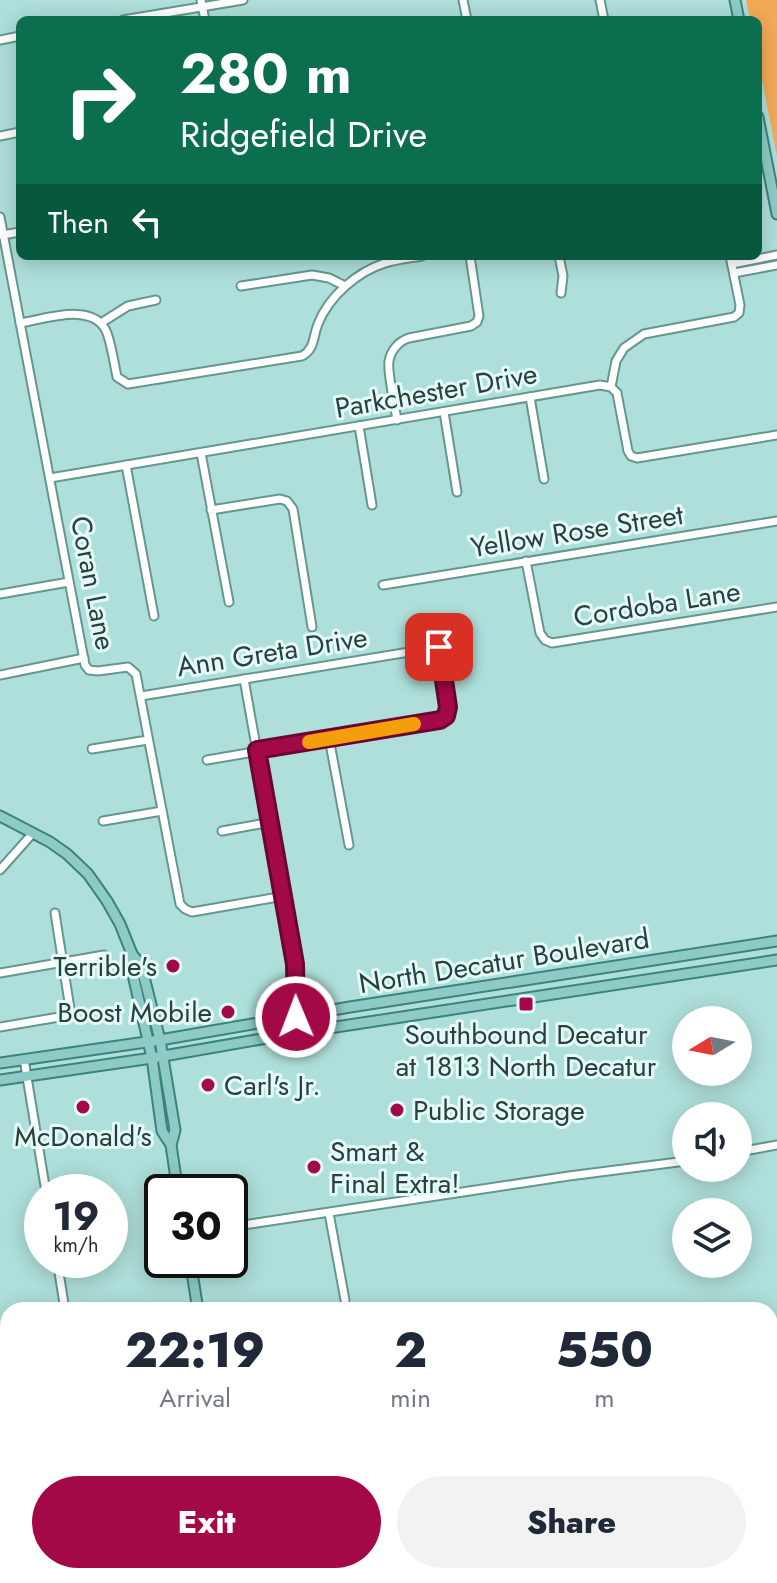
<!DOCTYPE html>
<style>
body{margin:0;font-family:Jost,sans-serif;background:#f2f2f3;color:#1f2937;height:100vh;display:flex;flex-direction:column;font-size:30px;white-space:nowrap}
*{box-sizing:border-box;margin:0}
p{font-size:26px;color:#747a83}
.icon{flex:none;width:44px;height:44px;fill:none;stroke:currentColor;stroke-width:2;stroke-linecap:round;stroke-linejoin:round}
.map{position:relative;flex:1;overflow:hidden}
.panel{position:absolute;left:0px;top:1302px;width:778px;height:282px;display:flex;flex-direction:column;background:#fff;border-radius:24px 24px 0 0;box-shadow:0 4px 20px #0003}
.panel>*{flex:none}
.top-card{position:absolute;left:16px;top:16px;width:746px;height:244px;border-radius:12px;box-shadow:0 4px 20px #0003;background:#0b6e4f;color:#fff;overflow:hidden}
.needle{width:52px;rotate:260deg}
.tools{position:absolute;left:672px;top:1006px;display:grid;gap:16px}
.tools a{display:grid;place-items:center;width:80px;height:80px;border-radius:50%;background:#fff;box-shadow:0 4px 20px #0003;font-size:40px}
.speed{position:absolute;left:24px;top:1174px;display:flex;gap:16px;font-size:40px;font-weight:700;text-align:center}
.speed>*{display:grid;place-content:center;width:104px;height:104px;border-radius:50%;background:#fff;box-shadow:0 4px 20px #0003;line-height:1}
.speed small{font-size:20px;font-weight:400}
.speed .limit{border:4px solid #111;border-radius:12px;background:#fff;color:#111}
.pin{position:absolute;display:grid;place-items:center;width:68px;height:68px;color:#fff;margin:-34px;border-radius:16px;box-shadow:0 4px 12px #0006}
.me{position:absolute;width:88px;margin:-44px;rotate:359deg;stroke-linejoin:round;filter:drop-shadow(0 0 6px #0008)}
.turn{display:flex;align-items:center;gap:28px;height:168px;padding:0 32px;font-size:36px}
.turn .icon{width:104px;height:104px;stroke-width:2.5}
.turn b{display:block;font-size:56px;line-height:68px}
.then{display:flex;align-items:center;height:76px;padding:0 32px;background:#0003;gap:16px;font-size:30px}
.eta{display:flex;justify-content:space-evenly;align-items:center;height:136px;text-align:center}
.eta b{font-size:48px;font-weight:800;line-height:56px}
.button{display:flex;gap:16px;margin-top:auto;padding:16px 32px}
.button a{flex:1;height:92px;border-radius:48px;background:#a30946;color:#fff;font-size:32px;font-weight:800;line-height:92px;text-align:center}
.button a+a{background:#f2f2f3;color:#1f2937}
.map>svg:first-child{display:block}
</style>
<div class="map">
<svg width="777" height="1583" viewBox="0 0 777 1583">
<rect width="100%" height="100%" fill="#aedfda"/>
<path fill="#f3aa58" d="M746,0h31v156l-19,-96v-40h-8z"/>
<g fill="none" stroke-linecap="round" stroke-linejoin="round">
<g stroke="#669690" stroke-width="11">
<g id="minor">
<path d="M201,0l4,20"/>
<path d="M463,0l4,20"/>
<path d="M600,0l4,20"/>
<path d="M123,20l120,-20"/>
<path d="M0,40l20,-4"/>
<path d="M0,136l20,-4"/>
<path d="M0,217l85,448 4,5 9,1 30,-4 8,7 44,230 5,5 7,3 92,-16"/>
<path d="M2,235l18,-3"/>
<path d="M559,256l4,20 -2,17"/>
<path d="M732,264l45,-9"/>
<path d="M734,273l43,-8"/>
<path d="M241,286l71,-11 17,3 16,8"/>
<path d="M20,323c25,-4 75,-22 87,10 5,14 7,30 10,44l11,7 174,-28c13,-7 11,-20 16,-32 11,-28 39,-52 67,-61 12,-4 25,-5 37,-7"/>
<path d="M101,323l27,-17 28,-6"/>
<path d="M611,387l5,-26 8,-13 20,-14 90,-17 5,-4 1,-8 -10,-49"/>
<path d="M530,397l14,82"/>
<path d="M444,412l13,80"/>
<path d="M397,420c-2,-14 -10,-48 -8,-59 2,-11 10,-20 20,-23l62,-12 6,-4 2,-6 -9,-60"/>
<path d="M359,426l13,79"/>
<path d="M201,453l28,149"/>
<path d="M126,465l28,151"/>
<path d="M50,478l550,-93 11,2 6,6 11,58 3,5 6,2 140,-23"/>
<path d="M211,510l69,-11 7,2 6,8 19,118"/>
<path d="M526,561l14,72 5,7 7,3 225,-36"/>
<path d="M383,585l394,-64"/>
<path d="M0,594l69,-12"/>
<path d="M0,675l84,-17"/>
<path d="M244,679l51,285 1,69"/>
<path d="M141,696l317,-52"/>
<path d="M329,738l20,107"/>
<path d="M92,749l56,-9"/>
<path d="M207,760l233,-40 6,-4 2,-9 -9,-60"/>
<path d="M103,821l59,-10"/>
<path d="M222,831l49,-9"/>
<path d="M0,870l33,-37"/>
<path d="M0,973l104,-18"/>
<path d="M0,1027l71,-12 -16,-102"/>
<path d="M24,1059l22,133"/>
<path d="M738,1152l39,-7"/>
<path d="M329,1213l16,87"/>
<path d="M230,1227l339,-51 117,-15"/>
<path d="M57,1260l8,50"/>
<path d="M770,1338l7,-1"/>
<path d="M0,1459l8,-2"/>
<path d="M770,1570l7,-1"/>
<path d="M107,1576l1,7"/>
<path d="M387,1576v1"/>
<path d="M546,1576l1,7"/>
<path d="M621,1576l1,7"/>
<path d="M455,1583l43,-7"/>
<path d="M686,1583l45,-7"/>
</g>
</g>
<g stroke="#3b847d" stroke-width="13">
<g id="major">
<path d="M735,0l4,20"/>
<path d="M758,117l19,97"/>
<path d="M0,816l50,26 17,12 21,20 19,27 13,23 12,30 9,11 19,75 15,90 -4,15"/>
<path d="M132,954l-1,12 21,92 10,73 9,14 7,47"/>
<path d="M0,1063l160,-23 190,-33 427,-66"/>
<path d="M0,1080l152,-22 144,-25 481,-73"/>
<path d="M190,1260l8,50"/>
<path d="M240,1576l1,7"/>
</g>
</g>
<use href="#minor" stroke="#fff" stroke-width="7"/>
<use href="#major" stroke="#8fcbc6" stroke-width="9"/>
</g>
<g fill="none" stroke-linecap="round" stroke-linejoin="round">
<g stroke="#6a062e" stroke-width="20">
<path id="route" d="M296,1017l-1,-53 -38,-214 183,-30 6,-4 2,-9 -9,-60"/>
</g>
<use href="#route" stroke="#a30946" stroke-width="14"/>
<path stroke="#f59e0b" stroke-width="14" d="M309,742l105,-18"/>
</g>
<g fill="#a30946" stroke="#e2fbf8" stroke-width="3">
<circle cx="173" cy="966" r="8"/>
<rect x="518" y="996" width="16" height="16" rx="4"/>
<circle cx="228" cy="1012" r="8"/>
<circle cx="208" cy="1085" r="8"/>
<circle cx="83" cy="1107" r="8"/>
<circle cx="397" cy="1110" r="8"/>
<circle cx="314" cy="1167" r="8"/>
</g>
<g text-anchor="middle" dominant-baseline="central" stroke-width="6" stroke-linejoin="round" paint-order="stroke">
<g font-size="28" fill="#2b3f3d" stroke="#e2fbf8">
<text transform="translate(436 391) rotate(-10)">Parkchester Drive</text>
<text transform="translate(577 531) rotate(-9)">Yellow Rose Street</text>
<text transform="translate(93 583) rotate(79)">Coran Lane</text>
<text transform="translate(657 604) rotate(-9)">Cordoba Lane</text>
<text transform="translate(272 652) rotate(-9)">Ann Greta Drive</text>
<text transform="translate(504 961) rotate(-9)">North Decatur Boulevard</text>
</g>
<g font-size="28" fill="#2b3f3d" stroke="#e2fbf8" text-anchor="start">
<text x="157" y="966" text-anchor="end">Terrible's</text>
<text x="212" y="1012" text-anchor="end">Boost Mobile</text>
<text x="526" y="1034" text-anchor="middle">Southbound Decatur<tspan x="526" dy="32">at 1813 North Decatur</tspan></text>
<text x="224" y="1085">Carl's Jr.</text>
<text x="413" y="1110">Public Storage</text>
<text x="83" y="1136" text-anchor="middle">McDonald's</text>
<text x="330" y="1151">Smart &amp;<tspan x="330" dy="32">Final Extra!</tspan></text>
</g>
</g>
</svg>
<div class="tools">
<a><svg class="needle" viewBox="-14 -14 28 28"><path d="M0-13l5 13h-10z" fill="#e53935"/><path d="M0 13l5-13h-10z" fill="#747a83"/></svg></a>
<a><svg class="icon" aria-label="sound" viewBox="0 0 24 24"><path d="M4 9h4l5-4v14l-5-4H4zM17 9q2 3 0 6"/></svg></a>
<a><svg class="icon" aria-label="layers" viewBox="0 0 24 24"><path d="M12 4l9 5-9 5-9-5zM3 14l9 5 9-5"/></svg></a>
</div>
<div class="speed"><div>19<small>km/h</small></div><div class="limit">30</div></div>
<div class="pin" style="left:439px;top:647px;background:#d93025"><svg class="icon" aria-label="arrive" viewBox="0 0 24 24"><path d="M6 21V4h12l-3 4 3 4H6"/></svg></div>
<svg class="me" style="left:296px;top:1017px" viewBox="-20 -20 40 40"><circle r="17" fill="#a30946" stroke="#fff" stroke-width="3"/><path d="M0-11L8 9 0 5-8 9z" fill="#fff"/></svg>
<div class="top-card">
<div class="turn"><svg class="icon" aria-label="right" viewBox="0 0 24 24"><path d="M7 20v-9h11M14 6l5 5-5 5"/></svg><div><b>280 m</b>Ridgefield Drive</div></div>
<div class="then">Then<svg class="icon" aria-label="left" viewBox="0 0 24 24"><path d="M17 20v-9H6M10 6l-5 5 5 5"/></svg></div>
</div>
<section class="panel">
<div class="eta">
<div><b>22:19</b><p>Arrival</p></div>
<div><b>2</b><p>min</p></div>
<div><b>550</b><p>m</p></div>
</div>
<div class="button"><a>Exit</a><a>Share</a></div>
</section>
</div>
